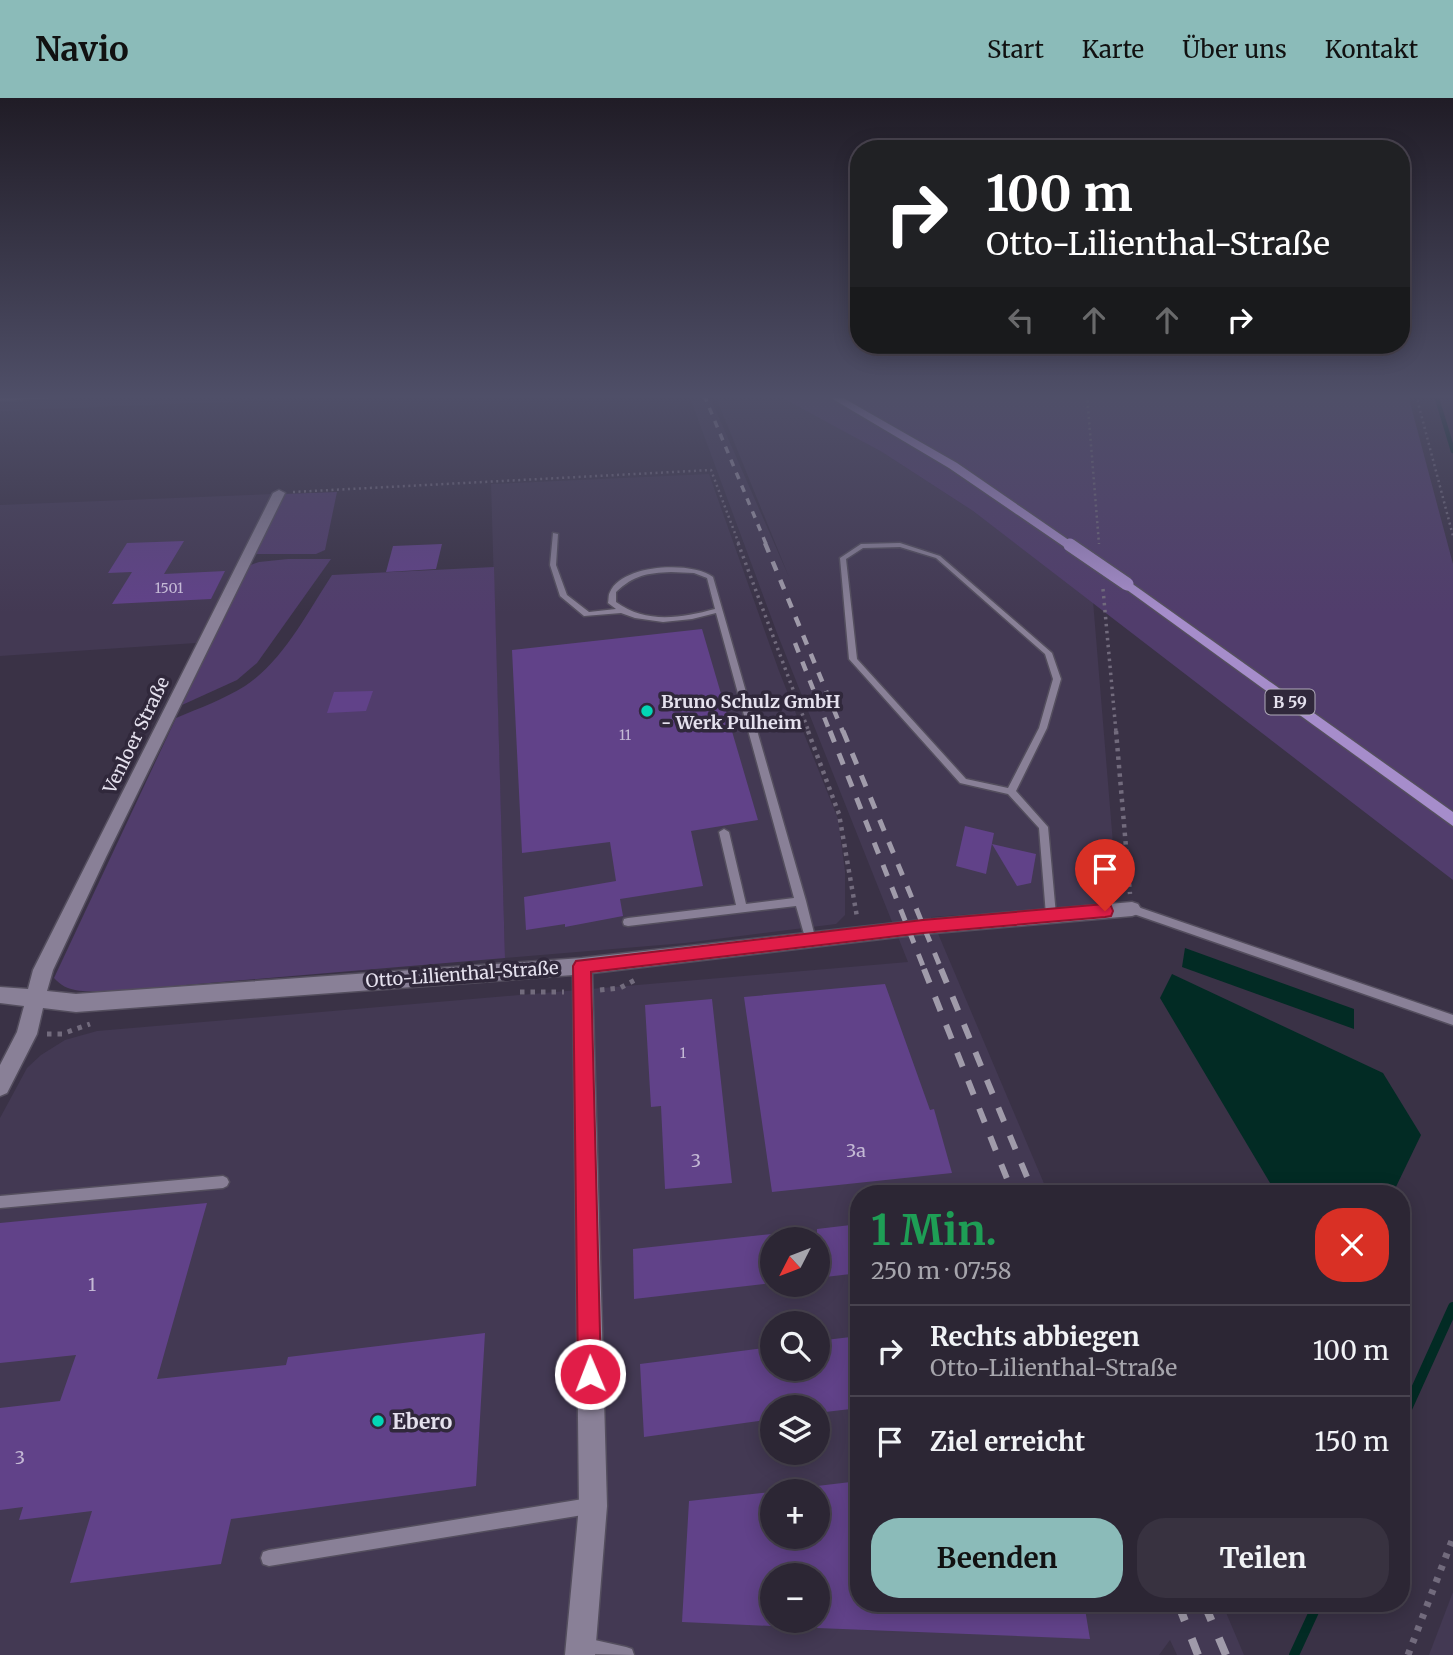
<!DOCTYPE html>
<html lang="de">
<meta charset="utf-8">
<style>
body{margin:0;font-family:Merriweather,serif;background:#383240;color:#f1f3f6;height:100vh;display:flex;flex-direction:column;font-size:26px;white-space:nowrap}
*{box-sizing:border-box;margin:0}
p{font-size:23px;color:#a6a5ac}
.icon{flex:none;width:38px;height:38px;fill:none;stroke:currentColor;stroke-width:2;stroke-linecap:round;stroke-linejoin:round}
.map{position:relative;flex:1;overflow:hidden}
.side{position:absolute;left:850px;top:1087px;width:560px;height:427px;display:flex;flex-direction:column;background:#2c2634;border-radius:28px;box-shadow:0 4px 18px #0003,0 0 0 2px #48434f}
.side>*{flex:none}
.banner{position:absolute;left:850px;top:42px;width:560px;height:214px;border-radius:28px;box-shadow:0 4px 18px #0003,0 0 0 2px #48434f;background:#202124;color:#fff;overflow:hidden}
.needle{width:46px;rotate:228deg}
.tools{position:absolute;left:760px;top:1129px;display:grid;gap:14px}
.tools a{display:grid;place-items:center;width:70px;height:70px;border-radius:50%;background:#2c2634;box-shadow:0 4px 18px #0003,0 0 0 2px #48434f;font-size:35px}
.pin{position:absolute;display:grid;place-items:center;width:60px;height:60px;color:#fff;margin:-72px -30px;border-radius:50% 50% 50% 0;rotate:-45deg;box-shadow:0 0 7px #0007}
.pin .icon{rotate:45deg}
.me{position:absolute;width:77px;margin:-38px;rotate:359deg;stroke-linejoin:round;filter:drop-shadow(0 0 5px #0008)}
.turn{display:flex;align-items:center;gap:24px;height:147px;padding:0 21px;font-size:32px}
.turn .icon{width:91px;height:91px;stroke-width:2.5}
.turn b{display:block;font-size:49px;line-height:60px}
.lanes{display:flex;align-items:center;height:66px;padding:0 21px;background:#0003;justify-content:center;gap:35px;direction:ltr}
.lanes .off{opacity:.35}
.round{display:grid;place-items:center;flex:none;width:74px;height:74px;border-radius:28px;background:#383240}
.head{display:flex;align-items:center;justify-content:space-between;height:119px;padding:0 21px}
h1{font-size:42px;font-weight:700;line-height:52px;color:#1e9e55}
.button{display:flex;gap:14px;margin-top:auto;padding:14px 21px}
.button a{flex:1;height:80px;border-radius:28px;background:#8bbbb9;color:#111;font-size:28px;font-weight:700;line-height:80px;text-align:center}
.button a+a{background:#383240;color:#f1f3f6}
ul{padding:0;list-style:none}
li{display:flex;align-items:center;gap:21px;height:91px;padding:0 21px;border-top:2px solid #48434f}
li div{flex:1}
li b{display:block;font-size:26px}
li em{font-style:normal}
header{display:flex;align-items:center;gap:42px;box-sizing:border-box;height:98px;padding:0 35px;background:#8bbbb9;color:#111}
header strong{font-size:33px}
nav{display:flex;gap:38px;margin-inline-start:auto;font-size:24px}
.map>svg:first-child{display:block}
</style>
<header>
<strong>Navio</strong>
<nav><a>Start</a><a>Karte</a><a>Über uns</a><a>Kontakt</a></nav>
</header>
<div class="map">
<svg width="1453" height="1557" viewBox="0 0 1453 1557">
<rect width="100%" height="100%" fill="#3a3246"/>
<g fill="#433953" fill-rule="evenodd">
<path d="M0,297h396l-396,16z"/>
<path d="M689,297h20l80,182 -74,-182h61l18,8 88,49 91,59 120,90 24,291 -26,14 -160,11 117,276 -189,1v409h363l22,52h-67l-7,-15 -11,15h-1159v-537l27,-50 14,-13 24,-15 32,-9 811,-69 -131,-329zM772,1141h45v45h-45zM772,1225h45v45h-45zM772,1309h45v45h-45zM772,1393h45v45h-45zM772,1477h45v45h-45z"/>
<path d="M709,376l70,197 59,148 7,52v44l-9,9 -151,19 -180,15 -14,-474z"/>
<path d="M274,396l-78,149 -196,13v-151z"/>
<path d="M1453,1494v63h-24z"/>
</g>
<g fill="#513d6c">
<path d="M777,297h631l45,169v316l-480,-369 -91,-59z"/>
<path d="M337,394l-12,58 -9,4h-62l28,-60z"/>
<path d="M288,461h43l-74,104 -20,17 -55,25 66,-139 11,-4z"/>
<path d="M494,469l11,391 -402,34c-19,-1 -36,1 -49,-14l122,-260c24,-10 48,-19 69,-32 39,-26 62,-73 87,-111z"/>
</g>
<g fill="#022b24">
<path d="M1185,850l169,61v20l-172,-62z"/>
<path d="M1172,876l211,99 38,62 -28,58h-117l-116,-195z"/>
</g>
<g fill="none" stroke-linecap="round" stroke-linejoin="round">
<path stroke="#022b24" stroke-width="4.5" d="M1436,297l17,56"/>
<g stroke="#022b24" stroke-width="10">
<path d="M1402,1322l51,-113"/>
<path d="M1294,1557l24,-52"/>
</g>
</g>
<g fill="#614289">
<path d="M184,443l-20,33 61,-3 -14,28 -99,5 20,-32 -24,1 19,-30z"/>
<path d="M442,446l-6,25 -50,3 7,-26z"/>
<path d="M702,531l56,191 -67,11 12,55 -83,13 3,17 -58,11v-3l-39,6 -2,-33 92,-16 -6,-39 -88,11 -10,-203z"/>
<path d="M373,593l-7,20 -39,2 7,-21z"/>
<path d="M965,728l29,7 -8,41 -30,-8z"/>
<path d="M992,746l44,10 -5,29 -14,3z"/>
<path d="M885,886l45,126 4,-1 18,64 -180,19 -28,-195z"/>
<path d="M712,901l20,184 -67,6 -4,-83 -10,1 -6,-102z"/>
<path d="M207,1105l-50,176 129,-14 2,-8 197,-24 -9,153 -245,33 -10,45 -151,19 22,-72 -73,9 4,-13 -23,3v-102l60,-7 16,-46 -76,8v-140z"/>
<path d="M859,1126v49l-42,5v-49z"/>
<path d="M772,1136v49l-138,16 -1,-50z"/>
<path d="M859,1238v72l-42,5v-6h-45v12l-128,18 -4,-73 132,-17v21h45v-27z"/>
<path d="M859,1383v122h225l6,36 -273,-11v-53h-45v51l-90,-4 7,-121 83,-9v44h45v-50z"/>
</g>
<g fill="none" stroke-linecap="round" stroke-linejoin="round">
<g stroke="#544e5e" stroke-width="3">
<g id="service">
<path d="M52,297h51l-103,6v-4z"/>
<path d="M553,435l5,1 -2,31 11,30 22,17 27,-3 -8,-6c1,-4 0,-8 2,-11 12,-28 82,-31 103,-15l93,324 10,40 -1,3 -4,1 -4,-1 -1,-3 -10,-35 -168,20 -4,-1 -1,-3 1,-3 4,-1 108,-13 -17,-73 5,-3 5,3 17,72 48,-6 -78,-285 -24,6 -29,3 -28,-4 -14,-5 -37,3 -24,-20 -10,-31zM671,474l23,1 13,5 8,31c-34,9 -69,15 -99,-7v-10c18,-17 31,-19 55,-20z"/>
<path d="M900,445l40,13 112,97 9,26 -14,49 -31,63 32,36 8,88 -1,3h-8l-1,-3 -7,-87 -31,-34 -48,-11 -111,-124 -9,-101 21,-14zM900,449l36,11 109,96 8,25 -14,49 -31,60 -42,-9 -109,-120 -11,-100 17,-11z"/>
<path d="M1132,807l321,110v10l-325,-113 -1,-3 1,-3z"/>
<path d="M223,1078l4,2 2,4 -2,4 -4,2 -223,20v-12z"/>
<path d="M589,1400l5,3 3,5 -3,5 -5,3 -320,52 -6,-2 -2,-6 2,-6 6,-2z"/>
<path d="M586,1540l40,9 6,2 2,6 -48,-1 -6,-2 -2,-6 2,-6z"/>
</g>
</g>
<g stroke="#544e5e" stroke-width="3">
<path id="minor" d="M279,392l6,3 -179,364 -53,113 -6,21 29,3 506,-36 341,-38 209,-18 6,2 3,5 -3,5 -6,2 -209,18 -331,39 15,533 -12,149h-30l14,-149 -6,-531 -497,37 -33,-4 -6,26 -30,59 -7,3v-31l17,-33 7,-26 -24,-3v-16l28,2 5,-19 240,-477z"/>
</g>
<g stroke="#544e5e" stroke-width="3">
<g id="primary">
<path d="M826,297h12l119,68 119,82 -10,3 -117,-80z"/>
<path d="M1127,482l326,232v14l-330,-239 -2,-3z"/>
</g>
</g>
<g stroke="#726b7d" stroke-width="2.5" stroke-dasharray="2 3.5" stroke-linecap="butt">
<path d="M1087,297l12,149"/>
<path d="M1416,297l37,141"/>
<path d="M293,394l418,-22 28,74"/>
</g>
<g stroke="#726b7d" stroke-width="3.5" stroke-dasharray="2.5 4.5" stroke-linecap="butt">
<path d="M738,445l71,189"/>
<path d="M1103,491l13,143"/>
</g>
<g stroke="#726b7d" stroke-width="4.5" stroke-dasharray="3.5 5" stroke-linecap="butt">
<path d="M808,633l31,83 18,103"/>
<path d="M1116,633l14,163"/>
</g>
<g stroke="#726b7d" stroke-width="5" stroke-dasharray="4.5 6" stroke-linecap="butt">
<path d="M600,892l20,-2 15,-8"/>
<path d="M520,894h44"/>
<path d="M47,936h15l28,-10"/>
</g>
<path stroke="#726b7d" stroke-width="7" stroke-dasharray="5 8" stroke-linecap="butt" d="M1408,1557l45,-117"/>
<use href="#service" fill="#898097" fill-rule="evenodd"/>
<use href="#minor" fill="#898097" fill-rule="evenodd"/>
<use href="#primary" fill="#a68dcb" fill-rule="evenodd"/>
<path stroke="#a09baa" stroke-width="3.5" stroke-dasharray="7 7" stroke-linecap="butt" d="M704,297l62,149"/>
<g stroke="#a09baa" stroke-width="4.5" stroke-dasharray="10 10" stroke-linecap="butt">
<path d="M765,445l78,189"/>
<path d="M795,545l35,89"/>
</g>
<g stroke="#a09baa" stroke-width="5" stroke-dasharray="12 12" stroke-linecap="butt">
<path d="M830,633l95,240"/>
<path d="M843,633l99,240"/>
</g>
<g stroke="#a09baa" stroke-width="6" stroke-dasharray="15 15" stroke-linecap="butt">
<path d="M924,871l89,225"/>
<path d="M941,871l93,225"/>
</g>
<g stroke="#a09baa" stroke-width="8" stroke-dasharray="19 19" stroke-linecap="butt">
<path d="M1178,1505l20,52"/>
<path d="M1204,1505l22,52"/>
</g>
<g stroke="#544e5e" stroke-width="16" stroke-linecap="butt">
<path id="primary-bridge" d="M1070,447l57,39"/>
</g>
<use href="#primary-bridge" stroke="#a68dcb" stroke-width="13"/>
</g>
<linearGradient id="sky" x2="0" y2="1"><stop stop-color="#201c26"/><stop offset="0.58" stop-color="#4f4f68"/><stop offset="1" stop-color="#4f4f68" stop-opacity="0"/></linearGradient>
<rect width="1453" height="515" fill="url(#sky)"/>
<path fill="#e11d48" stroke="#92132f" stroke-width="2" d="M1105,806l6,2 2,5 -2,5 -6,1 -182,16 -332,39 10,402 -3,9 -8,3 -9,-3 -3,-9 -5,-408 3,-5 347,-41z"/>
<g fill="#03d5b6" stroke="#30283b" stroke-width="2.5">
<circle cx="647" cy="613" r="7"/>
<circle cx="378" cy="1323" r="7"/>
</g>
<g text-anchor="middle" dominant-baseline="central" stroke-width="7" stroke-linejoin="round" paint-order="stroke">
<g font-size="14" fill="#c4b9d5">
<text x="169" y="490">1501</text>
<text x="625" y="637">11</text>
<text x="683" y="955">1</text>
</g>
<rect fill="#30283b" stroke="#afaab8" stroke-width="2" x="1265.5" y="591.5" width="49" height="25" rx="5"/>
<g font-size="16" font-weight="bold" fill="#e5e1ee">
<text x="1290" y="604">B 59</text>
</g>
<g font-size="18" font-weight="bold" fill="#e5e1ee" stroke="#30283b" text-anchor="start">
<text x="661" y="603">Bruno Schulz GmbH<tspan x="661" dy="21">- Werk Pulheim</tspan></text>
</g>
<g font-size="18" fill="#e5e1ee" stroke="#30283b">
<text transform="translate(136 637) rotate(-64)">Venloer Straße</text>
<text transform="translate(462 876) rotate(-4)">Otto-Lilienthal-Straße</text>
</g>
<g font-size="18" fill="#c4b9d5">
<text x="856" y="1052">3a</text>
<text x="696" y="1062">3</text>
<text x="92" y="1186">1</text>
<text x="20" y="1359">3</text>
</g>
<g font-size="21" font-weight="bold" fill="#e5e1ee" stroke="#30283b" text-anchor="start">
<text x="392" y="1323">Ebero</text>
</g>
</g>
</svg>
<div class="tools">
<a><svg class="needle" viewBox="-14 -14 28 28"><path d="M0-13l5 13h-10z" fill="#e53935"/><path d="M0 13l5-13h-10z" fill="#a6a5ac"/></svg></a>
<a><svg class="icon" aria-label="search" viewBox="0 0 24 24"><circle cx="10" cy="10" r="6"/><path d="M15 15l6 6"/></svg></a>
<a><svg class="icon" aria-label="layers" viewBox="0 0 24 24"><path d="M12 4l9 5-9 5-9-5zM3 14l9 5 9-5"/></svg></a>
<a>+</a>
<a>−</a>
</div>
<div class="pin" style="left:1105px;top:813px;background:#d93025"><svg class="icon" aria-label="arrive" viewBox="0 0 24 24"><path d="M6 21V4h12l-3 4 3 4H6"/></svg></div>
<svg class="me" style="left:590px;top:1276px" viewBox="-20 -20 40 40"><circle r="17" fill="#e11d48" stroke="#fff" stroke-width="3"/><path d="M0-11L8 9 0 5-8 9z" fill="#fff"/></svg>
<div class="banner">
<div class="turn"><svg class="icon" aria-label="right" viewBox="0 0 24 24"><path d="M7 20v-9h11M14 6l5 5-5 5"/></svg><div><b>100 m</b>Otto-Lilienthal-Straße</div></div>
<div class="lanes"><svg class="icon off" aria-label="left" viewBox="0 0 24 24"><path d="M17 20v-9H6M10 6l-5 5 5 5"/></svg><svg class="icon off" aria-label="ahead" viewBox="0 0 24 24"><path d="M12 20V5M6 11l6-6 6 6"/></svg><svg class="icon off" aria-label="ahead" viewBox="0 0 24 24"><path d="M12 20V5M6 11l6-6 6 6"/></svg><svg class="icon" aria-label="right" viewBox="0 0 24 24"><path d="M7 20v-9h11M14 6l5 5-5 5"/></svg></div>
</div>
<section class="side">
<div class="head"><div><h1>1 Min.</h1><p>250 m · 07:58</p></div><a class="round" style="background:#d93025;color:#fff"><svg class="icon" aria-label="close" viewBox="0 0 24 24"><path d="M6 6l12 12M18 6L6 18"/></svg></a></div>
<ul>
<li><svg class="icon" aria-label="right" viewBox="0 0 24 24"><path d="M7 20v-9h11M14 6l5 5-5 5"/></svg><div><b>Rechts abbiegen</b><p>Otto-Lilienthal-Straße</p></div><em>100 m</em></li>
<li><svg class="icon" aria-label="arrive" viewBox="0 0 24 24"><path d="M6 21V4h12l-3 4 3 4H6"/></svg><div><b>Ziel erreicht</b></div><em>150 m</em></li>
</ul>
<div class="button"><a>Beenden</a><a>Teilen</a></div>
</section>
</div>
